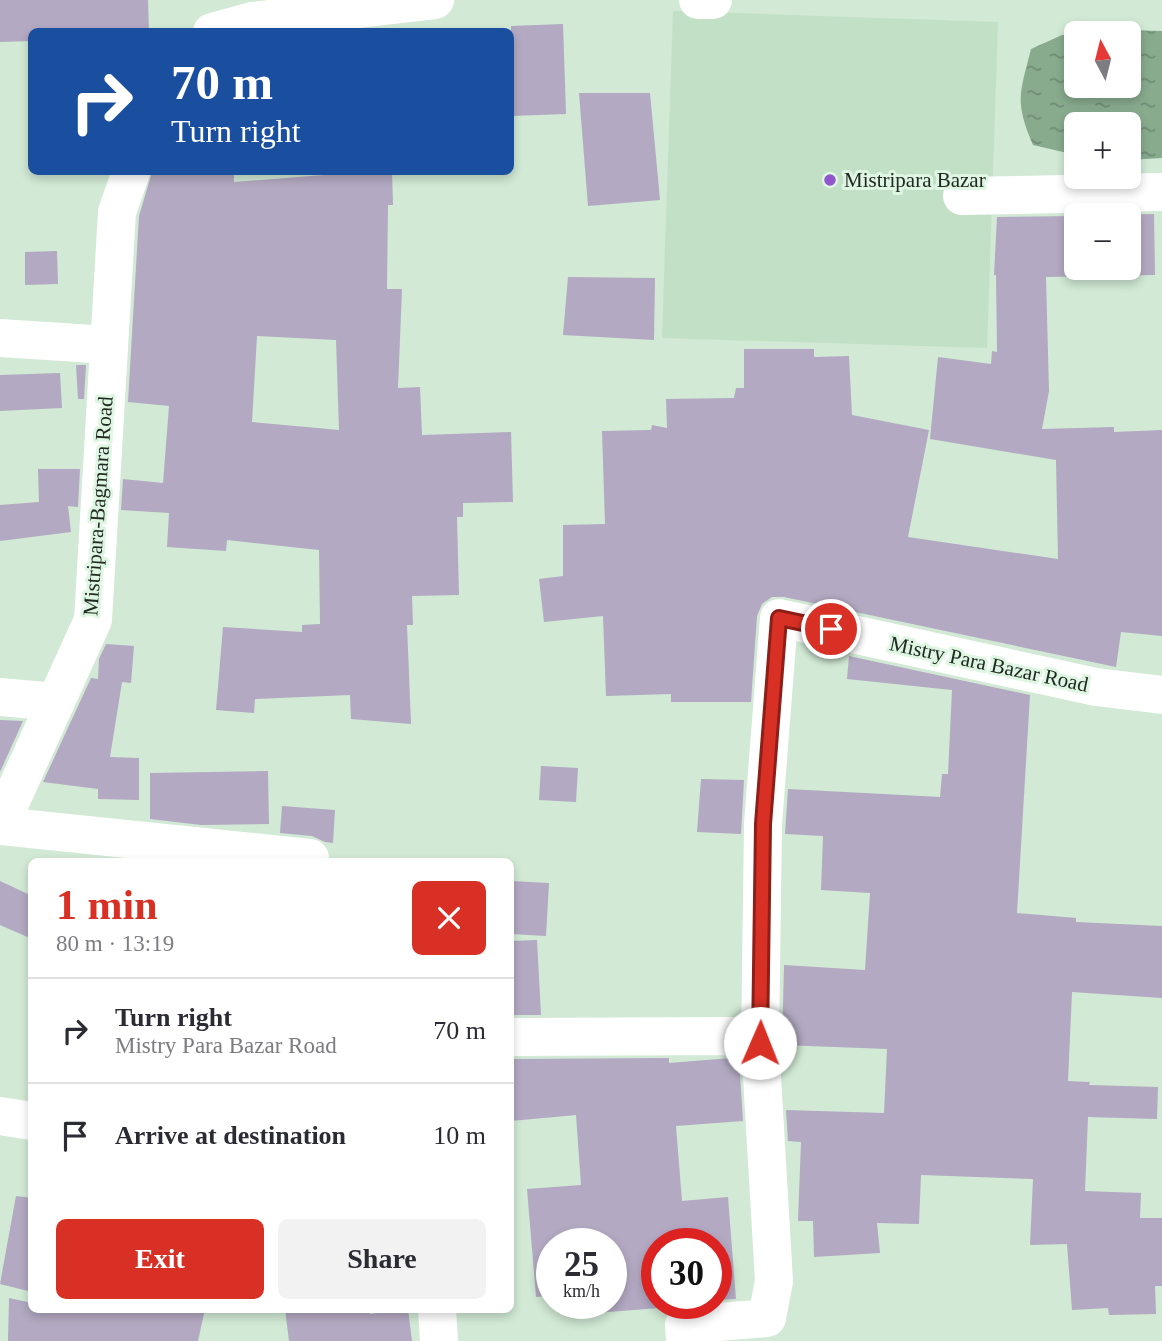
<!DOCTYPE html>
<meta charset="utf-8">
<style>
body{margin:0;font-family:"Times New Roman",serif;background:#f2f2f3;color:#2b2b33;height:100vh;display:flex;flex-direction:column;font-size:26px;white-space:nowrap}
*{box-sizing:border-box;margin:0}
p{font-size:23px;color:#7c7c81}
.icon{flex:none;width:38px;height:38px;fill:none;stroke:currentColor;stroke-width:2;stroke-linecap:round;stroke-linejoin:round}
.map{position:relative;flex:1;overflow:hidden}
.drawer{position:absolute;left:28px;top:858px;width:486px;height:455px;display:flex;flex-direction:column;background:#fff;border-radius:10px;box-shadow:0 4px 10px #0003}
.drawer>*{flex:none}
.top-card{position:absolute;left:28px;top:28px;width:486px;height:147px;border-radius:10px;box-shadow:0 4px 10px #0003;background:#1a4fa0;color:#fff;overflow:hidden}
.needle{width:46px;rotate:353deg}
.fabs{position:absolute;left:1064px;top:21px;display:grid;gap:14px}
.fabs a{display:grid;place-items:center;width:77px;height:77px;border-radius:10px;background:#fff;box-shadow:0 4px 10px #0003;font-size:35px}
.speed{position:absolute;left:536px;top:1228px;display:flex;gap:14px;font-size:35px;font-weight:700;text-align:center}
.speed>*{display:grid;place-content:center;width:91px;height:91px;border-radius:50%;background:#fff;box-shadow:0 4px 10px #0003;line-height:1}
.speed small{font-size:18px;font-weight:400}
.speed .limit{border:10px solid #d22;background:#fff;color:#111}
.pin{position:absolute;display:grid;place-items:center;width:60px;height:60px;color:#fff;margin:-30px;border:4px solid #fff;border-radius:50%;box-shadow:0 2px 7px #0007}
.me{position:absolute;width:77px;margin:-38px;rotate:1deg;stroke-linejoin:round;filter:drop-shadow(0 0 5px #0008)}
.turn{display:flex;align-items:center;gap:24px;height:147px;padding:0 28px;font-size:32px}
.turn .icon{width:91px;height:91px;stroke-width:2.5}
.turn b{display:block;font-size:49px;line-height:60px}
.round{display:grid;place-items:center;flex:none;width:74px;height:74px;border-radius:10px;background:#f2f2f3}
.overview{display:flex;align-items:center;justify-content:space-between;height:119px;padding:0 28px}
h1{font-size:42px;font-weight:700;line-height:52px;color:#d93025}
.action{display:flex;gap:14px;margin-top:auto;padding:14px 28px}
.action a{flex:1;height:80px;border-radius:10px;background:#d93025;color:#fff;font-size:28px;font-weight:700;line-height:80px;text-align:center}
.action a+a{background:#f2f2f3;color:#2b2b33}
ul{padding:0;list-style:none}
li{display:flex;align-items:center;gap:21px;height:105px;padding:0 28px;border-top:2px solid #e1e1e2}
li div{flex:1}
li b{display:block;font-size:26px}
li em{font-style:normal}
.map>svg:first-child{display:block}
</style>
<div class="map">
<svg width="1162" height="1341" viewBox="0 0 1162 1341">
<defs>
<pattern id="water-ripples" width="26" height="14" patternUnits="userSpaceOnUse" patternTransform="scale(1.75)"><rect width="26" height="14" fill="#88ab8e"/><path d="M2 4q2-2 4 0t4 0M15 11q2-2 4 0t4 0" fill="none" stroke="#6f8b74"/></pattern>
</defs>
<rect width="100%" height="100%" fill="#d1e9d5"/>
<path fill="#c1e0c6" d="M673,11l325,11 -11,326 -325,-10z"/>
<path fill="url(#water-ripples)" d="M1120,30l42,1v127l-33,2v-36h-53v31l-43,-10c-19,-44 -13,-52 -2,-96l31,-14 14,-1v52h53v-53h-49z"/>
<g fill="#b3a9c2" fill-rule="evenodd">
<path d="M0,0h148l1,32h-117v9l-32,1z"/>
<path d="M563,24l3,90 -55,2v-90z"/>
<path d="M579,93h71l10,107 -72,6z"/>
<path d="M152,172h82v10l90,-7 1,-3h67l1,33h-5l-1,84h15l-4,99 22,-1 2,48 89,-3 2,70 -50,1v14h-6l2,78 -47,1 1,29h-6l4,99 -60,-5 -1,-24 -95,4 -1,14 -38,-3 7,-83 79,5v-7l18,-1 -1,-74 -92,-10 -1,11 -59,-4 2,-34 -48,-3 2,-31 40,4 6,-77 -41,-4 11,-186zM257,336l79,4 3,90 -87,-8z"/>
<path d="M1154,214l1,61 -109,2 3,114 -7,38 72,-2v5l48,-2v206l-41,-4 -5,35 -332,-70h-12l-10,7 -5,12 -6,86h-80v-8l-65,2 -3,-80 -59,6 -5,-43 24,-3v-51l42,-1 -3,-93 49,-1 1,-5 15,3 -1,-29 68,-1 2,-10h8v-39h70v8l35,-1 3,59 77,15 -21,107 150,22 -2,-99 -126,-21 8,-82 53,7 1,-13 5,1 -1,-77h-2l3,-58 79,-1v52h53v-53h-36z"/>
<path d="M57,251l1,33 -33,1v-33z"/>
<path d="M568,277l87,1 -1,62 -91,-5z"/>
<path d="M76,365h10l-2,34h-6z"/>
<path d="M60,373l2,35 -62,3v-36z"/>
<path d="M38,469h42l-2,38 -10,-1 3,26 -71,9v-36l39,-3z"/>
<path d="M106,644l28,2 -3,37 -9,-1 -12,75 29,1v42l-41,-1v-10l-55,-7 48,-104 7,1 1,-20z"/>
<path d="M849,656l181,39 -13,218 59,5v4l86,4v72l-90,-6 -4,89 22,1 -1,3 69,2 -1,32 -69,-2 -3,74 56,2 -1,25h22v68h-7l1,28 -47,1 -1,-7 -36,2 -5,-66 -37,1 3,-66 -112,-4 -2,49 -42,-1 3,30 -66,4 -1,-36h-15l3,-79 -13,-1 -2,-31 98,3 3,-64 -105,-4 2,-80 81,5 5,-77 -49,-3 2,-54 -38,-2 3,-45 152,8 2,-23h6l4,-84 -105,-11z"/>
<path d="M0,720l23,1 -23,51z"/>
<path d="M541,766l37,2 -2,34 -37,-2z"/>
<path d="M268,771l1,53 -68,1 -51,-6v-46z"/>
<path d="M701,779l43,1 -3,54 -44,-2z"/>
<path d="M282,806l53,4 -2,33 -8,-1 -13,-6 -32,-3z"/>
<path d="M0,881l32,15v43l-32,-14z"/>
<path d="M511,881l38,2 -3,53 -35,-2z"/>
<path d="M537,940l4,75h-30v-74z"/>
<path d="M669,1058v5l62,-5 8,2 4,61 -67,5 6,75 46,-4 8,102 -20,1v-56h-60v60h24l-8,3 -76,6v-9h15v-60h-60v52l-15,1 -9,-108 54,-4 -5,-70 -65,6v-62z"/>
<path d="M16,1196l16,2v94l-32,-8z"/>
<path d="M9,1298l23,5v6h173l-7,32h-190z"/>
<path d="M285,1309h84l1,5 38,-5 4,32h-123z"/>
</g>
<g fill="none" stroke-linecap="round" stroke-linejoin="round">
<g stroke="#fff" stroke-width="38">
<path d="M698,0h15"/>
<path d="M212,32l40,-11 183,-21"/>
<path d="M962,196l200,-4"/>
<path d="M0,338l109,7"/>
<path d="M0,697l56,5"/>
<path d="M0,825l93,-205 24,-408 14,-40"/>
<path d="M0,826l310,32"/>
<path d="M511,1037l220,-1 29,7"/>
<path d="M0,1116l32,5"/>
<path d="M437,1309l2,32"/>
<path d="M685,1341l-1,-16 83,-7 7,-37 -14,-238 3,-219 16,-206 317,69 66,8"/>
</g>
</g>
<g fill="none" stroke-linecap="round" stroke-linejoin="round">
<g stroke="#8d1f18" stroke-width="18">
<path id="route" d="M760,1043l3,-219 16,-206 52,11"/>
</g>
<use href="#route" stroke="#d93025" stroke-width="12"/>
</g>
<circle fill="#9156cd" stroke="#def6e2" stroke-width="2.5" cx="830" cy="180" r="7"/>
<g text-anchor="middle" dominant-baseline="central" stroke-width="6" stroke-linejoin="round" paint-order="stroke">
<g font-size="21" fill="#212a22" stroke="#def6e2" text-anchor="start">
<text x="844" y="180">Mistripara Bazar</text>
</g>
<g font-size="21" fill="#212a22" stroke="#def6e2">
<text transform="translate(98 506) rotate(-86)">Mistripara-Bagmara Road</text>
<text transform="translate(989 664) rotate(12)">Mistry Para Bazar Road</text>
</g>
</g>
</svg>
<div class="fabs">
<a><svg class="needle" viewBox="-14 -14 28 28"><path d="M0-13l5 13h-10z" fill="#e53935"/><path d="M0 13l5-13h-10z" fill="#7c7c81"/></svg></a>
<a>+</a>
<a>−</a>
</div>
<div class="speed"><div>25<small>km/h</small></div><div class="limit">30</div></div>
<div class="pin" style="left:831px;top:629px;background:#d93025"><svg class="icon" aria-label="arrive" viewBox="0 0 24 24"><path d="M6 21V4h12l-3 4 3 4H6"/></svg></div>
<svg class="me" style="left:760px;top:1043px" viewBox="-20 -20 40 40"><circle r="19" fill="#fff"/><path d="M0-13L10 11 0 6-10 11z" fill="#d93025"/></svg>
<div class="top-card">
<div class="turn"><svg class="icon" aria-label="right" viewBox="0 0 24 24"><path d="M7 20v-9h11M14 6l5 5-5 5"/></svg><div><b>70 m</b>Turn right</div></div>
</div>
<section class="drawer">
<div class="overview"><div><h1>1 min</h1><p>80 m · 13:19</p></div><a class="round" style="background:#d93025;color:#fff"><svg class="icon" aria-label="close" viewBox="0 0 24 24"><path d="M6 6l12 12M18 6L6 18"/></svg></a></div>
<ul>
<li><svg class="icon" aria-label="right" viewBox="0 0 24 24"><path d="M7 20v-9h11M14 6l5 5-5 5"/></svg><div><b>Turn right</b><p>Mistry Para Bazar Road</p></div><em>70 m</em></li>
<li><svg class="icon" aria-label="arrive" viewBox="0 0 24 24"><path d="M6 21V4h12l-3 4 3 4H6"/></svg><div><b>Arrive at destination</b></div><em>10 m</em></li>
</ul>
<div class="action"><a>Exit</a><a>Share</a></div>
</section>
</div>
